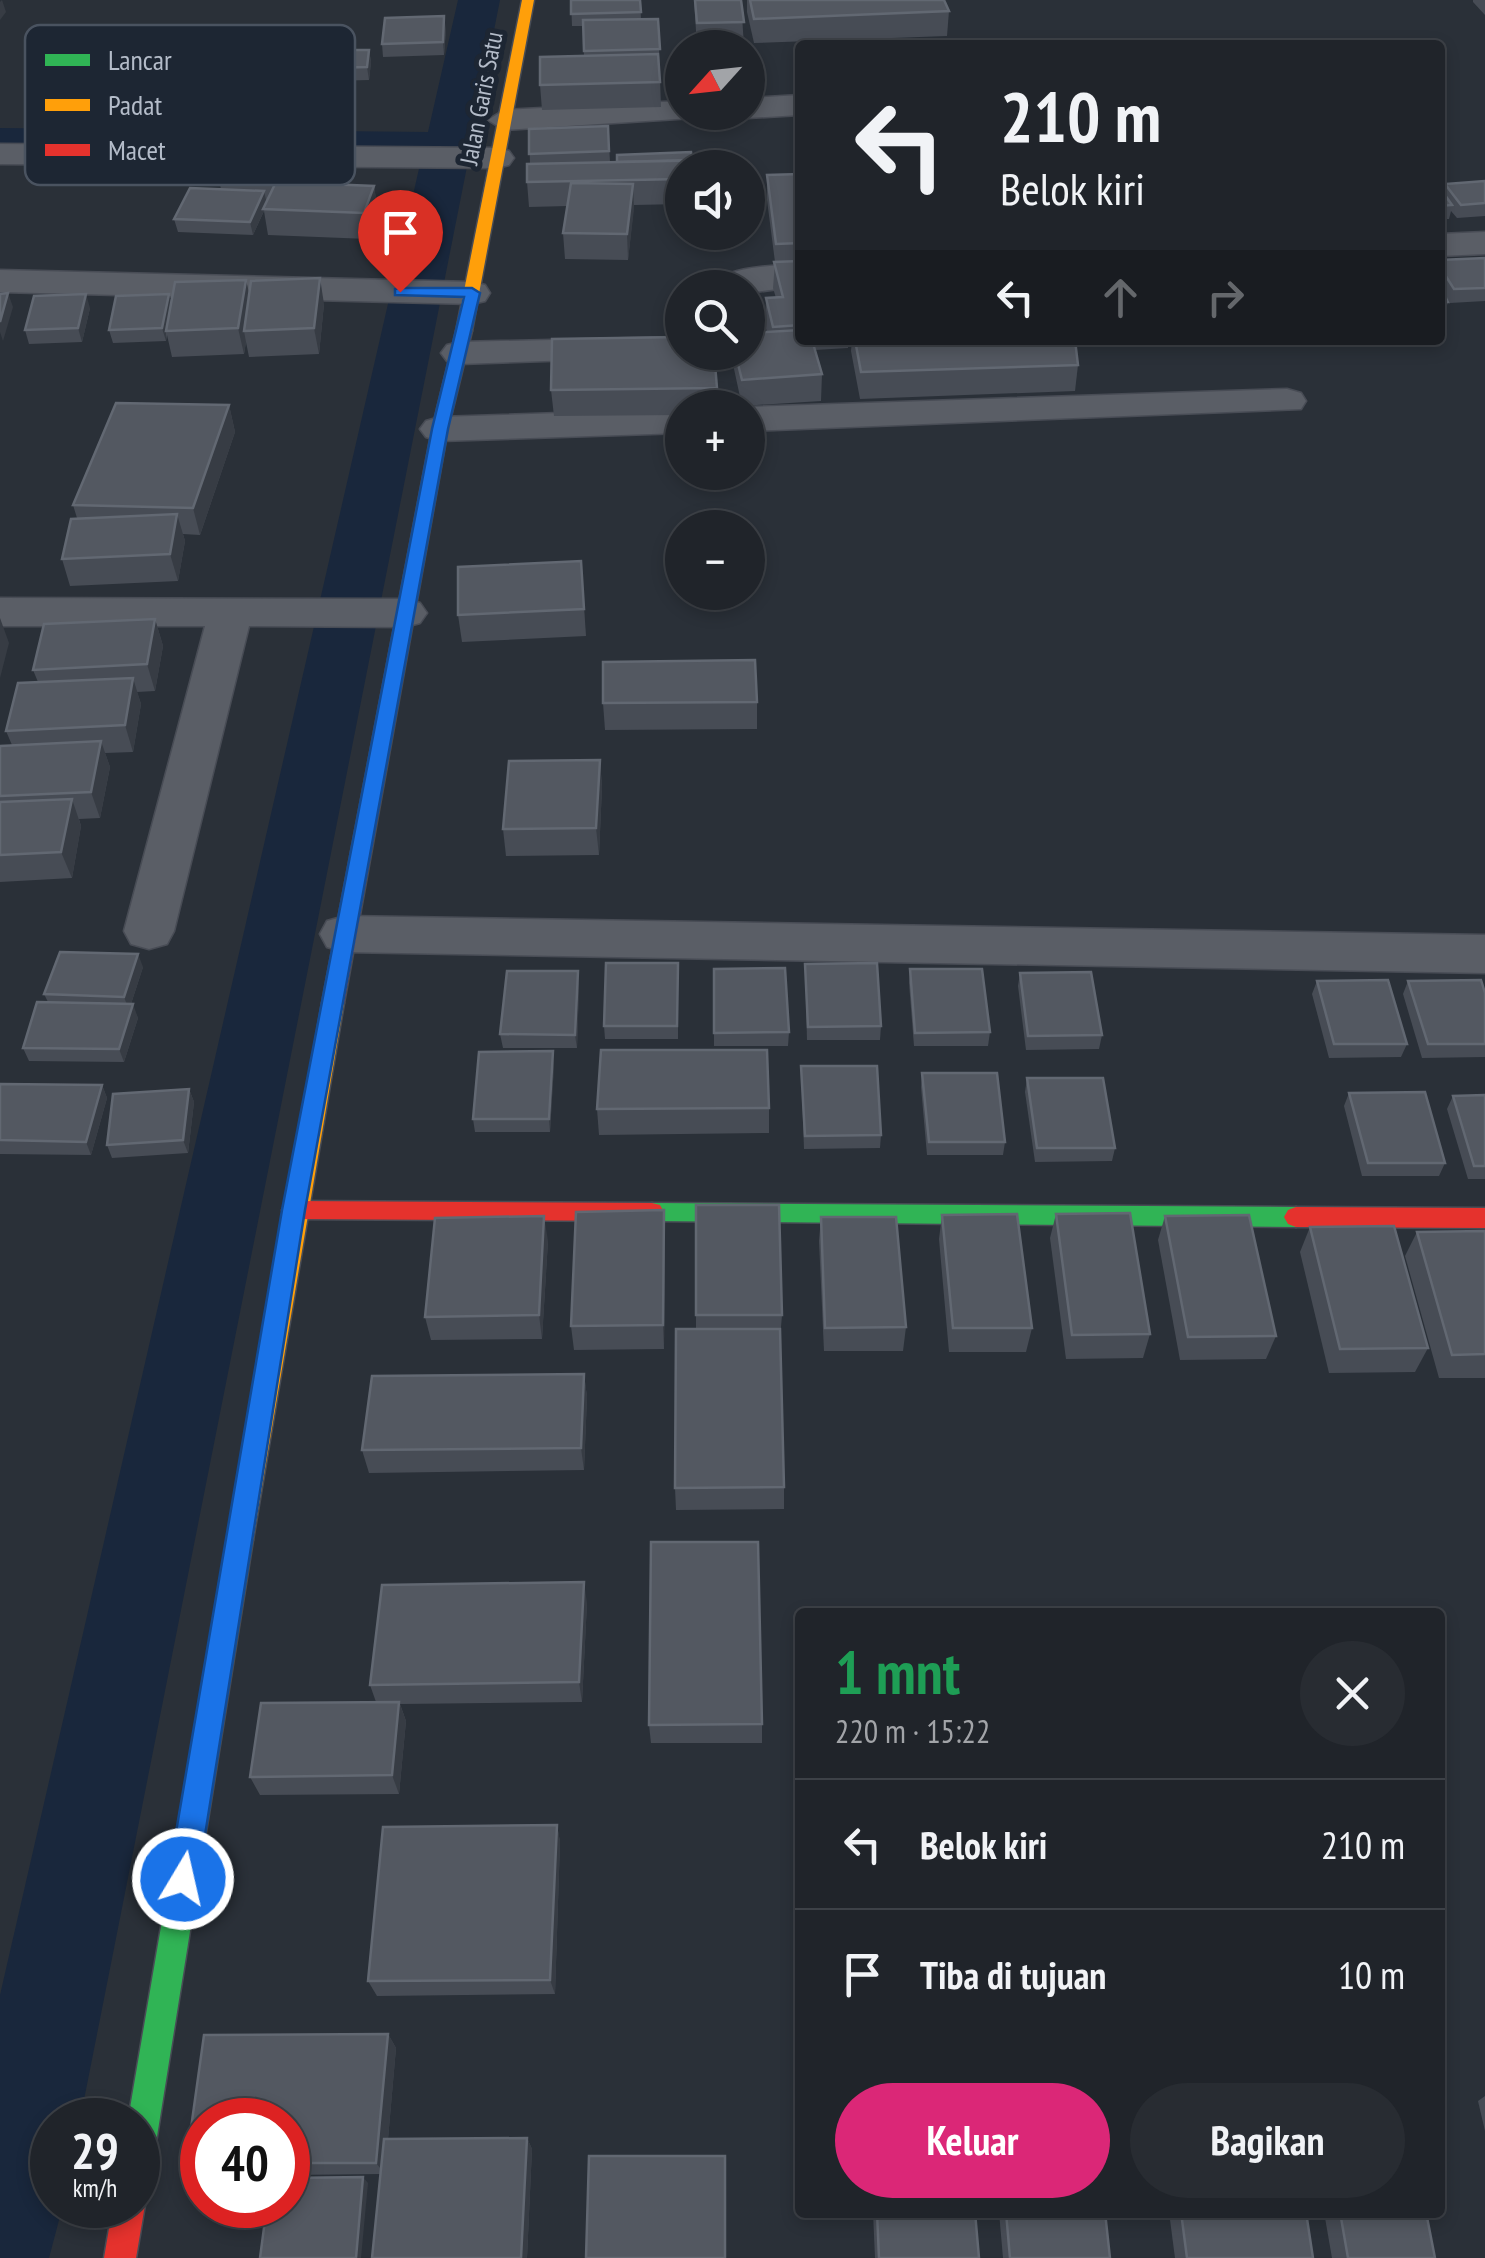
<!DOCTYPE html>
<html lang="id">
<meta charset="utf-8">
<style>
body{margin:0;font-family:"PT Sans Narrow",sans-serif;background:#282c32;color:#f1f3f6;height:100vh;display:flex;flex-direction:column;font-size:38px;white-space:nowrap}
*{box-sizing:border-box;margin:0}
p{font-size:32px;color:#a2a4a8}
.icon{flex:none;width:55px;height:55px;fill:none;stroke:currentColor;stroke-width:2;stroke-linecap:round;stroke-linejoin:round}
.map{position:relative;flex:1;overflow:hidden}
.details{position:absolute;left:795px;top:1608px;width:650px;height:610px;display:flex;flex-direction:column;background:#20242a;border-radius:10px;box-shadow:0 5px 15px #0003,0 0 0 2px #3d4147}
.details>*{flex:none}
.banner{position:absolute;left:795px;top:40px;width:650px;height:305px;border-radius:10px;box-shadow:0 5px 15px #0003,0 0 0 2px #3d4147;background:#20242a;color:#f1f3f6;overflow:hidden}
.needle{width:65px;rotate:243deg}
.fabs{position:absolute;left:665px;top:30px;display:grid;gap:20px}
.fabs a{display:grid;place-items:center;width:100px;height:100px;border-radius:50%;background:#20242a;box-shadow:0 5px 15px #0003,0 0 0 2px #3d4147;font-size:50px}
.speed{position:absolute;left:30px;top:2098px;display:flex;gap:20px;font-size:50px;font-weight:700;text-align:center}
.speed>*{display:grid;place-content:center;width:130px;height:130px;border-radius:50%;background:#20242a;box-shadow:0 5px 15px #0003,0 0 0 2px #3d4147;line-height:1}
.speed small{font-size:25px;font-weight:400}
.speed .limit{border:15px solid #d22;background:#fff;color:#111}
.pin{position:absolute;display:grid;place-items:center;width:85px;height:85px;color:#fff;margin:-102px -42px;border-radius:50% 50% 50% 0;rotate:-45deg;box-shadow:0 0 10px #0007}
.pin .icon{rotate:45deg}
.me{position:absolute;width:110px;margin:-55px;rotate:9deg;stroke-linejoin:round;filter:drop-shadow(0 0 8px #0008)}
.turn{display:flex;align-items:center;gap:35px;height:210px;padding:0 40px;font-size:45px}
.turn .icon{width:130px;height:130px;stroke-width:2.5}
.turn b{display:block;font-size:70px;line-height:85px}
.lanes{display:flex;align-items:center;height:95px;padding:0 40px;background:#0003;justify-content:center;gap:50px;direction:ltr}
.lanes .off{opacity:.35}
.round{display:grid;place-items:center;flex:none;width:105px;height:105px;border-radius:52px;background:#282c32}
.head{display:flex;align-items:center;justify-content:space-between;height:170px;padding:0 40px}
h1{font-size:60px;font-weight:700;line-height:75px;color:#1e9e55}
.cta{display:flex;gap:20px;margin-top:auto;padding:20px 40px}
.cta a{flex:1;height:115px;border-radius:60px;background:#db2777;color:#fff;font-size:40px;font-weight:700;line-height:115px;text-align:center}
.cta a+a{background:#282c32;color:#f1f3f6}
ul{padding:0;list-style:none}
li{display:flex;align-items:center;gap:30px;height:130px;padding:0 40px;border-top:2px solid #3d4147}
li div{flex:1}
li b{display:block;font-size:38px}
li em{font-style:normal}
.map>svg:first-child{display:block}
</style>
<div class="map">
<svg width="1485" height="2258" viewBox="0 0 1485 2258">
<rect width="100%" height="100%" fill="#2a3038"/>
<g fill="none" stroke-linecap="round" stroke-linejoin="round">
<path fill="#19273c" fill-rule="evenodd" d="M458,0h42l-420,2120h-28v85h11l-14,53h-49v-263l421,-1835 -421,-4v-28l428,4z"/>
<g stroke="#484c55" stroke-width="3">
<g id="street">
<path d="M800,95v20l-52,3 -13,-6h13v-14z"/>
<path d="M682,101v11h15l-4,6 -189,12 -16,-10 16,-10z"/>
<path d="M0,144l497,4 12,3 5,7 -5,7 -12,3 -497,-4z"/>
<path d="M1485,232v22l-45,2v-22z"/>
<path d="M800,264v22l-52,7v-5h-39c16,-23 66,-22 91,-24z"/>
<path d="M0,270l472,12 13,3 5,8 -5,8 -13,3 -472,-12z"/>
<path d="M682,337v15h16l-3,4 -235,8 -13,-3 -6,-8 6,-8 13,-3z"/>
<path d="M1287,389l14,4 5,8 -5,8 -553,22v-24z"/>
<path d="M682,409v24l-242,8 -14,-4 -6,-8 6,-8 14,-4z"/>
<path d="M0,598l405,1 15,4 7,10 -7,10 -15,4 -156,-1 -75,305 -7,13 -18,5 -18,-5 -7,-13 81,-305h-205z"/>
<path d="M345,916l1140,19v38l-1140,-21 -18,-5 -7,-13 7,-13z"/>
</g>
</g>
<g stroke="#484c55" stroke-width="3">
<g id="fast">
<path d="M652,1203l644,4 8,3 4,7 -4,7 -8,3 -644,-6 -8,-2 -4,-7 4,-7z"/>
<path d="M240,1528l9,3 4,9 -99,615 -5,11 -11,5v-51h-10l99,-580 4,-9z"/>
</g>
</g>
<g stroke="#484c55" stroke-width="3">
<g id="slow">
<path d="M522,0h12l-62,331 -8,5 -8,-5z"/>
<path d="M333,995l11,8 -91,537 -4,9 -9,3 -9,-3 -4,-9 95,-537z"/>
</g>
</g>
<g stroke="#484c55" stroke-width="3">
<g id="jam">
<path d="M464,326l8,5 -24,98 -104,574 -11,8 -11,-8 110,-574 24,-98z"/>
<path d="M294,1201l358,2 8,2 4,7 -4,7 -8,2 -358,-2 -8,-2 -4,-7 4,-7z"/>
<path d="M1296,1207l189,1v20l-189,-1 -8,-3 -4,-7 4,-7z"/>
<path d="M138,2192l7,13 -9,53h-32l9,-53h25z"/>
</g>
</g>
<use href="#street" fill="#5a5e66" fill-rule="evenodd"/>
<use href="#fast" fill="#30b455" fill-rule="evenodd"/>
<use href="#slow" fill="#ff9f0a" fill-rule="evenodd"/>
<use href="#jam" fill="#e5322d" fill-rule="evenodd"/>
</g>
<g fill="#474c55">
<path d="M571,0h69l1,19h17l3,88 -119,3 -2,-25 44,-29 -1,-30h-11z"/>
<path d="M694,0h47l3,46 -47,1z"/>
<path d="M747,0h197l5,11 -2,25 -193,7 -7,-31z"/>
<path d="M1473,0h12v15l-12,-13z"/>
<path d="M446,29l-2,26 -61,2 -1,-13z"/>
<path d="M369,50l2,12 -2,18 -38,1 -2,-13z"/>
<path d="M608,126l2,36 72,6v36l-48,1 -6,55 -63,-1 -2,-26 5,-27 -39,1 -2,-25 3,-18 -1,-35z"/>
<path d="M217,172h114l-5,12 48,2 4,26 -10,27 -100,-4 -4,-24 -11,24 -75,-3 -4,-13 47,-30z"/>
<path d="M800,174v166h48v8l-33,2 7,24 -1,27 -79,5 -11,-51h-3v-3h20l13,-19 6,-1 -2,-7 1,-27h10l-3,-10 2,-26 -8,-62v-25z"/>
<path d="M1485,181v35l-28,2 -6,-7 -2,8h-9v-31l3,4 2,-8z"/>
<path d="M1485,258v43l-35,2 -6,-10 4,9 -4,13h-4v-55z"/>
<path d="M246,280l3,13 75,11 -5,50 -70,3 -3,-15 -2,12 -72,3 -5,-22 -1,6 -53,2 -4,-13 60,-36 2,8z"/>
<path d="M90,308l-8,34 -53,2 -4,-14z"/>
<path d="M852,340h223l3,25 -3,26 -215,8 -9,-48z"/>
<path d="M717,388v20h-35v7l-128,1 -3,-26z"/>
<path d="M229,405l6,27 -35,103 -17,-1 2,7 -7,40 -108,5 -8,-27 15,-41 -4,-13z"/>
<path d="M581,561l5,75 -124,6 -4,-27z"/>
<path d="M155,619l8,27 -8,45 -18,1 4,12 -8,48 -28,1 5,14 -10,51 -21,1 2,7 -9,52 -72,4v-136l12,-1 -6,-14 32,-49 -5,-12z"/>
<path d="M757,702v27l-152,1 -2,-27z"/>
<path d="M600,760l2,27 -3,68 -93,1 -3,-27z"/>
<path d="M678,963v76h-73l-1,-13z"/>
<path d="M805,964l76,62 -1,14h-73z"/>
<path d="M143,967l-12,37 7,14 -14,44 -95,-1 -6,-13 25,-46 -4,-8z"/>
<path d="M714,969l75,63 -1,14h-74z"/>
<path d="M910,969l80,63 -2,14h-74l-5,-63z"/>
<path d="M1020,973l82,62 -3,14 -73,1 -8,-64z"/>
<path d="M1317,981l90,63 -6,13 -72,1 -17,-64z"/>
<path d="M1408,981l77,12v64l-63,1 -19,-64z"/>
<path d="M579,984l-2,64h-74l-3,-14z"/>
<path d="M554,1065l-4,67h-75l-2,-13z"/>
<path d="M801,1066l80,69 -1,13 -76,1z"/>
<path d="M922,1073l83,69 -2,13h-76l-6,-68z"/>
<path d="M1027,1078l88,70 -3,13 -77,1 -10,-70z"/>
<path d="M0,1084l102,1 5,13 -16,57 -91,-1z"/>
<path d="M189,1089l5,13 -6,51 -76,5 -5,-13z"/>
<path d="M1349,1093l96,70 -6,13h-77l-18,-70z"/>
<path d="M1485,1095v84h-17l-21,-70 6,-13z"/>
<path d="M769,1108v25l-170,2 -2,-26z"/>
<path d="M696,1205l86,110 -2,24 4,148v22l-108,1 -1,-22 21,-159z"/>
<path d="M664,1210l1,25 -1,114 -90,1 -3,-24z"/>
<path d="M1056,1214l94,120 -7,24 -77,1 -16,-121z"/>
<path d="M942,1215l90,113 -6,24h-77l-10,-113z"/>
<path d="M1165,1216l111,120 -10,23 -86,1 -22,-120z"/>
<path d="M821,1217l85,110 -3,24h-79l-5,-110z"/>
<path d="M1310,1227l118,121 -13,24 -86,1 -29,-121z"/>
<path d="M1485,1231v147h-46l-34,-122 12,-24z"/>
<path d="M548,1241l-6,98 -111,1 -6,-23z"/>
<path d="M584,1374l3,23 -3,73 -215,3 -7,-23z"/>
<path d="M587,1603l-5,99 -182,2 6,17 -7,73 -139,1 -10,-18 126,-75 -6,-17z"/>
<path d="M762,1724v19h-111l-2,-18z"/>
<path d="M557,1825l3,17 -5,152 -178,2 -9,-15z"/>
<path d="M388,2034l8,14 -8,91 139,-1 5,11 -5,109h-155l9,-84 -93,1v-55h-86v55h-3l-13,-11 18,-129z"/>
<path d="M1485,2096v35l-7,-30z"/>
<path d="M873,2212h102l4,46h-104z"/>
<path d="M999,2212h106l5,46h-107z"/>
<path d="M1169,2212h137l7,46h-138z"/>
<path d="M1324,2212h102l9,46h-103z"/>
</g>
<g fill="#373c44">
<path d="M2,0l4,12 -6,8v-18z"/>
<path d="M444,16l2,13 -2,26 -1,-13z"/>
<path d="M369,50l2,12 -2,18 -2,-13z"/>
<path d="M326,147l5,25 -13,30 -4,-26z"/>
<path d="M633,184l1,25 -6,51 -1,-26z"/>
<path d="M374,186l4,26 -10,27 -4,-26z"/>
<path d="M264,191l3,13 -14,31 -3,-13z"/>
<path d="M320,278l4,26 -5,50 -5,-26z"/>
<path d="M246,280l6,26 -8,25 2,11 -2,12 -6,-26z"/>
<path d="M8,293l5,14 -10,34 -3,-9v-10z"/>
<path d="M86,294l4,14 -8,34 -4,-14z"/>
<path d="M169,294l3,14 -6,23v10l-4,-13z"/>
<path d="M229,405l6,27 -35,103 -7,-27z"/>
<path d="M177,514l8,27 -7,40 -8,-27z"/>
<path d="M0,618l9,25 -9,35z"/>
<path d="M155,619l8,27 -8,45 -8,-27z"/>
<path d="M133,678l8,26 -8,48 -8,-27z"/>
<path d="M101,741l9,26 -10,51 -9,-26z"/>
<path d="M600,760l2,27 -3,68 -3,-27z"/>
<path d="M72,799l9,27 -9,52 -11,-26z"/>
<path d="M138,954l5,13 -14,43 -5,-13z"/>
<path d="M578,971l1,13 -2,64 -2,-13z"/>
<path d="M133,1004l5,14 -14,44 -5,-13z"/>
<path d="M553,1051l1,14 -4,67 -1,-13z"/>
<path d="M102,1085l5,13 -16,57 -5,-13z"/>
<path d="M189,1089l5,13 -6,51 -5,-13z"/>
<path d="M664,1210l1,25 -1,114 -1,-24z"/>
<path d="M544,1216l4,25 -6,98 -3,-24z"/>
<path d="M584,1374l3,23 -3,73 -3,-22z"/>
<path d="M584,1582l3,21 -5,99 -3,-20z"/>
<path d="M399,1702l7,19 -7,73 -7,-19z"/>
<path d="M557,1825l3,17 -5,152 -5,-14z"/>
<path d="M388,2034l8,14 -11,126 -9,-11z"/>
<path d="M527,2138l5,11 -5,109h-6z"/>
<path d="M363,2177l5,6 -7,75h-5z"/>
</g>
<g fill="#535861" stroke="#626872" stroke-width="2.5">
<path d="M571,0h69l1,12 -70,2z"/>
<path d="M695,0h46l3,22 -47,1z"/>
<path d="M750,0h194l5,11 -195,8z"/>
<path d="M444,16l-1,26 -61,2 3,-26z"/>
<path d="M658,19l2,30 -76,2 -1,-31z"/>
<path d="M332,50h37l-2,17 -38,1z"/>
<path d="M658,54l2,28 -120,3v-28z"/>
<path d="M608,126l1,25 -80,3v-25z"/>
<path d="M691,152l1,8 -75,2v-7z"/>
<path d="M716,160v8h-34v11l-155,3v-18z"/>
<path d="M800,174v69l-24,1 -9,-69z"/>
<path d="M1485,181v22l-24,2 -16,-21z"/>
<path d="M276,182l98,4 -10,27 -101,-4z"/>
<path d="M571,183l62,1 -6,50 -64,-1z"/>
<path d="M190,188l74,3 -14,31 -76,-3z"/>
<path d="M1440,188l12,17 -12,1z"/>
<path d="M1485,258v30l-31,1 -14,-22v-7z"/>
<path d="M800,261v64l-27,2 -7,-29 17,-1 -9,-35z"/>
<path d="M320,278l-6,50 -70,3 7,-50z"/>
<path d="M246,280l-8,48 -72,3 9,-49z"/>
<path d="M1440,286l8,16h-8z"/>
<path d="M8,293l-8,29v-28z"/>
<path d="M86,294l-8,34 -53,2 9,-34z"/>
<path d="M169,294l-7,34 -53,2 7,-34z"/>
<path d="M748,321h11l2,12h-13z"/>
<path d="M800,330v10h12l10,34 -80,6 -7,-28h13v-19z"/>
<path d="M682,337v15h32l3,36 -166,2 1,-51z"/>
<path d="M855,340h220l3,25 -217,7z"/>
<path d="M116,403l113,2 -36,103 -120,-3z"/>
<path d="M177,514l-7,40 -108,5 9,-40z"/>
<path d="M581,561l3,48 -126,6v-48z"/>
<path d="M155,619l-8,45 -114,6 11,-46z"/>
<path d="M755,660l2,42 -154,1v-41z"/>
<path d="M133,678l-8,47 -119,6 12,-48z"/>
<path d="M101,741l-10,51 -91,4v-50z"/>
<path d="M600,760l-4,68 -93,1 6,-68z"/>
<path d="M72,799l-11,53 -61,3v-53z"/>
<path d="M60,952l78,2 -14,43 -80,-3z"/>
<path d="M606,963h72l-1,63h-73z"/>
<path d="M877,963l4,63 -73,1 -3,-63z"/>
<path d="M785,968l4,64 -75,1v-64z"/>
<path d="M910,969h72l8,63 -75,1z"/>
<path d="M507,971h71l-3,64 -75,-1z"/>
<path d="M1091,972l11,63 -74,1 -8,-63z"/>
<path d="M1388,980l19,64h-73l-17,-63z"/>
<path d="M1481,980l4,13v51h-57l-20,-63z"/>
<path d="M37,1002l96,2 -14,45 -96,-1z"/>
<path d="M601,1050h166l2,58 -172,1z"/>
<path d="M553,1051l-4,68h-76l6,-67z"/>
<path d="M801,1066h76l4,69 -76,1z"/>
<path d="M922,1073h75l8,69h-76z"/>
<path d="M1027,1078h76l12,70h-78z"/>
<path d="M0,1084l102,1 -16,57 -86,-2z"/>
<path d="M189,1089l-6,51 -76,5 6,-51z"/>
<path d="M1425,1092l20,71h-77l-19,-70z"/>
<path d="M1485,1095v71h-11l-21,-70z"/>
<path d="M696,1205h83l3,110h-86z"/>
<path d="M664,1210l-1,115 -92,1 5,-114z"/>
<path d="M1130,1213l20,121 -78,1 -16,-121z"/>
<path d="M1017,1214l15,114h-79l-11,-113z"/>
<path d="M1249,1215l27,121 -88,1 -23,-121z"/>
<path d="M544,1216l-5,99 -114,2 10,-99z"/>
<path d="M821,1217h75l10,110 -81,1z"/>
<path d="M1394,1226l34,122 -88,1 -30,-122z"/>
<path d="M1485,1231v123l-33,1 -35,-123z"/>
<path d="M676,1329h104l4,158 -109,1z"/>
<path d="M584,1374l-3,74 -219,2 10,-74z"/>
<path d="M651,1542h107l4,182 -113,1z"/>
<path d="M584,1582l-5,100 -209,3 12,-100z"/>
<path d="M399,1702l-7,73 -142,2 11,-74z"/>
<path d="M557,1825l-7,155 -182,1 15,-154z"/>
<path d="M388,2034l-12,129h-88v-43h-86v44h-16l18,-129z"/>
<path d="M527,2138l-6,120h-149l12,-119z"/>
<path d="M589,2156h136v102h-139z"/>
<path d="M363,2177l-7,81h-96l7,-53h21v-27z"/>
<path d="M877,2212h98l4,46h-100z"/>
<path d="M1006,2212h99l5,46h-100z"/>
<path d="M1181,2212h125l7,46h-126z"/>
<path d="M1340,2212h86l9,46h-87z"/>
</g>
<path fill="#1a73e8" stroke="#114b97" stroke-width="2.5" d="M400,288h72l8,5 -32,136 -143,781 -107,669 -5,11 -10,4 -10,-4 -5,-11 114,-669 150,-781 32,-132 -69,-2v-6z"/>
<g text-anchor="middle" dominant-baseline="central" stroke-width="10" stroke-linejoin="round" paint-order="stroke">
<g font-size="25" fill="#b4bcc9" stroke="#1d2633">
<text transform="translate(481 98) rotate(-79)">Jalan Garis Satu</text>
</g>
</g>
<rect x="25" y="25" width="330" height="160" rx="15" fill="#1d2633" stroke="#4a5360" stroke-width="2.5"/>
<rect x="45" y="54" width="45" height="12" fill="#30b455"/>
<rect x="45" y="99" width="45" height="12" fill="#ff9f0a"/>
<rect x="45" y="144" width="45" height="12" fill="#e5322d"/>
<g font-size="28" fill="#b4bcc9">
<text x="108" y="70">Lancar</text>
<text x="108" y="115">Padat</text>
<text x="108" y="160">Macet</text>
</g>
</svg>
<div class="fabs">
<a><svg class="needle" viewBox="-14 -14 28 28"><path d="M0-13l5 13h-10z" fill="#e53935"/><path d="M0 13l5-13h-10z" fill="#a2a4a8"/></svg></a>
<a><svg class="icon" aria-label="sound" viewBox="0 0 24 24"><path d="M4 9h4l5-4v14l-5-4H4zM17 9q2 3 0 6"/></svg></a>
<a><svg class="icon" aria-label="search" viewBox="0 0 24 24"><circle cx="10" cy="10" r="6"/><path d="M15 15l6 6"/></svg></a>
<a>+</a>
<a>−</a>
</div>
<div class="speed"><div>29<small>km/h</small></div><div class="limit">40</div></div>
<div class="pin" style="left:400px;top:292px;background:#d93025"><svg class="icon" aria-label="arrive" viewBox="0 0 24 24"><path d="M6 21V4h12l-3 4 3 4H6"/></svg></div>
<svg class="me" style="left:183px;top:1879px" viewBox="-20 -20 40 40"><circle r="17" fill="#1a73e8" stroke="#fff" stroke-width="3"/><path d="M0-11L8 9 0 5-8 9z" fill="#fff"/></svg>
<div class="banner">
<div class="turn"><svg class="icon" aria-label="left" viewBox="0 0 24 24"><path d="M17 20v-9H6M10 6l-5 5 5 5"/></svg><div><b>210 m</b>Belok kiri</div></div>
<div class="lanes"><svg class="icon" aria-label="left" viewBox="0 0 24 24"><path d="M17 20v-9H6M10 6l-5 5 5 5"/></svg><svg class="icon off" aria-label="ahead" viewBox="0 0 24 24"><path d="M12 20V5M6 11l6-6 6 6"/></svg><svg class="icon off" aria-label="right" viewBox="0 0 24 24"><path d="M7 20v-9h11M14 6l5 5-5 5"/></svg></div>
</div>
<section class="details">
<div class="head"><div><h1>1 mnt</h1><p>220 m · 15:22</p></div><a class="round"><svg class="icon" aria-label="close" viewBox="0 0 24 24"><path d="M6 6l12 12M18 6L6 18"/></svg></a></div>
<ul>
<li><svg class="icon" aria-label="left" viewBox="0 0 24 24"><path d="M17 20v-9H6M10 6l-5 5 5 5"/></svg><div><b>Belok kiri</b></div><em>210 m</em></li>
<li><svg class="icon" aria-label="arrive" viewBox="0 0 24 24"><path d="M6 21V4h12l-3 4 3 4H6"/></svg><div><b>Tiba di tujuan</b></div><em>10 m</em></li>
</ul>
<div class="cta"><a>Keluar</a><a>Bagikan</a></div>
</section>
</div>
